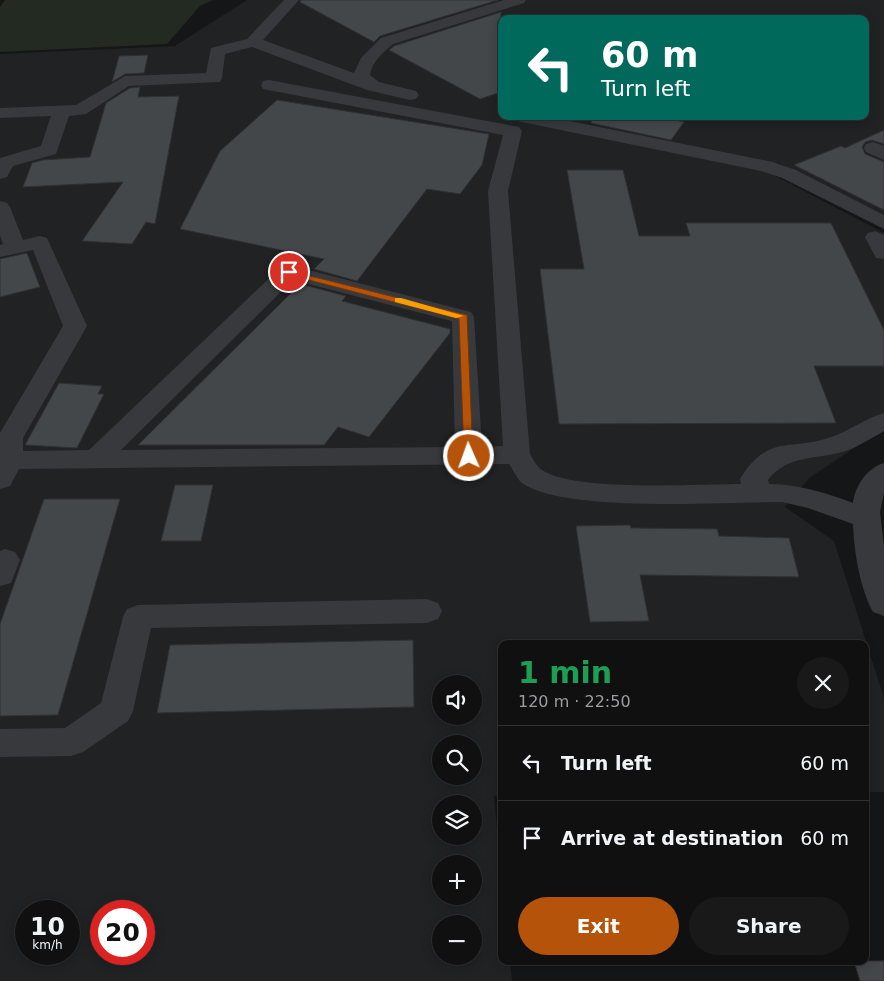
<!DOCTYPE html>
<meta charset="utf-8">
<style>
body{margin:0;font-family:"DejaVu Sans",sans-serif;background:#19191a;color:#f1f3f6;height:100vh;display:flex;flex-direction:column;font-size:19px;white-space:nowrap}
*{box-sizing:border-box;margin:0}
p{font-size:16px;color:#9c9d9f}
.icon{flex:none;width:28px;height:28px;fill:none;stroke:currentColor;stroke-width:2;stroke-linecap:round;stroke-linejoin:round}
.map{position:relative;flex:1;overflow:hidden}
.drawer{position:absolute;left:498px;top:640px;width:371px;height:325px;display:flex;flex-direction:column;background:#101011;border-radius:10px;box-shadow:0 2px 12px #0003,0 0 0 1px #303031}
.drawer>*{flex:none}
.top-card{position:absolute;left:498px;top:15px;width:371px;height:105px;border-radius:10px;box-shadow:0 2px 12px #0003,0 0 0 1px #303031;background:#00695c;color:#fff;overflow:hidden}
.tools{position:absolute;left:432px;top:675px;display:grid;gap:10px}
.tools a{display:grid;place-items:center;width:50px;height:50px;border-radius:50%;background:#101011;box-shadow:0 2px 12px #0003,0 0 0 1px #303031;font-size:25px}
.speed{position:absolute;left:15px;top:900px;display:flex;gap:10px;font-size:25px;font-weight:700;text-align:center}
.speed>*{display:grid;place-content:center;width:65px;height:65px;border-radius:50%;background:#101011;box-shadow:0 2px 12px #0003,0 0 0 1px #303031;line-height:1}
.speed small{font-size:12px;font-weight:400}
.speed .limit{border:8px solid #d22;background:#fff;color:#111}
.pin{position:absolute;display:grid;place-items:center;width:42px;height:42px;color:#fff;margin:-21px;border:2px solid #fff;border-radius:50%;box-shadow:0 1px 5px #0007}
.me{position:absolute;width:55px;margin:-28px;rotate:358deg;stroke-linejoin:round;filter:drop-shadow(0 0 4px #0008)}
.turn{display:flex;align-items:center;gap:18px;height:105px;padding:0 20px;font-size:22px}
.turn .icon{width:65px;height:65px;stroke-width:2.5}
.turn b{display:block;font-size:35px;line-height:42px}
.round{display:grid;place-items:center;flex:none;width:52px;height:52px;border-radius:26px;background:#19191a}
.head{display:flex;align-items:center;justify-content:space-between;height:85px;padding:0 20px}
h1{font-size:30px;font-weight:800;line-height:38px;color:#1e9e55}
.cta{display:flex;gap:10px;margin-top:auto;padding:10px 20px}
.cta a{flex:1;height:58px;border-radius:30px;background:#b45309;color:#fff;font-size:20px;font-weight:800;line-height:58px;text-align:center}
.cta a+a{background:#19191a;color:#f1f3f6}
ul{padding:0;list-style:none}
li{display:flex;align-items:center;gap:15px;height:75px;padding:0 20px;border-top:1px solid #303031}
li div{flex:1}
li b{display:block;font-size:19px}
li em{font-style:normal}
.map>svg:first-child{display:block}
</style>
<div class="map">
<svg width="884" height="981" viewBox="0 0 884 981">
<rect width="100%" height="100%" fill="#151617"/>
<path fill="#212224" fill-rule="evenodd" d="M247,0h637v215l-106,-52 -14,7 120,63v198l-13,6 -62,41 -24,29 49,34 50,157v94h-19v-148h-364v151l-7,1 7,74v91h9l2,20h-512v-927l175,-8zM501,19h364v97h-364zM441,684h33v32h-33zM441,744h33v32h-33zM441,804h33v32h-33zM441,864h33v32h-33zM26,911h43v43h-43zM101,911h43v43h-43zM441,924h33v32h-33z"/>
<path fill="#222a22" d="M5,0h208l-13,6 -33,38 -167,8v-45z"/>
<g fill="#44474a" stroke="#2f3033">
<path d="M301,0h197l-118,36 -6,6 -74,-40z"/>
<path d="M501,12v80l-21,7 -91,-49 5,-4z"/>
<path d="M148,55l-4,18 -19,1 -13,8 7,-26z"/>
<path d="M140,87l-2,10 41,-1 -24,128 -9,-2 -14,22 -50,-3 41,-59 -100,5 9,-24 11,-3 47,-3 16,-54 24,-15z"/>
<path d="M277,100l212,34 -7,31 -22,29 -33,-5 -70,92 -43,-12 10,-10 -144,-30 40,-78z"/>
<path d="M592,116h64l28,6 -13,18 -80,-17z"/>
<path d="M884,130v14l-12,-4 -7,2 -3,5 3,7 19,8v48l-90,-45 47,-19 4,2z"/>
<path d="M567,170h56l16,66h51l-4,-13h145l53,107v36h-70l22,57 -277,1 -19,-155h44z"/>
<path d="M27,253l13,34 -40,10v-38z"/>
<path d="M300,284l46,12 -4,5 108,28v4l-81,104 -31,-10 -14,18h-186z"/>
<path d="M59,383l43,3 -4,8h6l-27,54 -52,-3z"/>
<path d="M175,485h38l-12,56h-40z"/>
<path d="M44,499h76l-62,216 -58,1v-92z"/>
<path d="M630,525l1,3 86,1 2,7 70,2 10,39 -159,-2 9,46 -59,1 -14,-96z"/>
<path d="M413,640l1,67 -257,6 13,-68z"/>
<path d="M854,961h30v20h-24z"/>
</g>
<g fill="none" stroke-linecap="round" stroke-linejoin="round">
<g fill="#37393c" fill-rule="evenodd">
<path d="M284,0h15l-36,40 91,33 7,-15 20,-20 123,-38h22l-2,3 -131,41c-10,9 -21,17 -23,31l9,7 37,9 3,4 -3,4 -6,1 -43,-10 -115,-43 -27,7 -3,24 -2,4 -91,4 -43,28 -17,2 -13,38 -43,12 -6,11 -7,2v-21l41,-12 10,-30 -51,2v-10l76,-3 49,-29 81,-3 5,-25 36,-9z"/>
<path d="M269,80l250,47 3,4 -14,60 22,263c3,5 7,13 12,16 32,22 157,14 199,14l-1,-5c29,-47 51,-27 91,-42 19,-6 34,-19 53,-24v18c-12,7 -25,15 -38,20 -30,9 -58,3 -78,29l1,4c29,0 57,9 84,19 2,-17 14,-35 31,-40v29l-4,20 4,34v70l-11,-4c-13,-24 -19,-60 -20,-88l-45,-16 -26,-6c-55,0 -220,11 -260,-19 -5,-4 -9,-14 -13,-19l-490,5 -9,17 -10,3v-56l63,-107 -30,-76 -33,7v-12l3,-1 -3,-9v-34l7,2 3,4 13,33 17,-4 7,2 40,88 -64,112v13l66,-1 192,-183 8,-2 182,47 3,5 8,130 21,-1 -15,-255 15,-56 -240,-46 -2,-4 2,-4zM293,280l159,41 3,126 -334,3z"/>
<path d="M508,116h37l228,46 23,8 88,45v14l-102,-51 -21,-7 -244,-50 -6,-1z"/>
<path d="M873,142l11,4v14l-18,-8 -2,-4 2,-4z"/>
<path d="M875,231l9,4v24l-8,-1 -11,-21 3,-4z"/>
<path d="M5,549l10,3 5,8 -9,23 -11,3v-35z"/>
<path d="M427,599l11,4 4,8 -4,8 -11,4 -276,5 -18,83 -5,10 -45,31 -12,4 -71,1v-28l65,-1 36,-25 22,-86 4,-8 11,-4z"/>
</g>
</g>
<path fill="#b45309" stroke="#753606" d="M286,270l181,45 6,143h-8l-1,-2 -5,-137 -173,-45z"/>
<path fill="#f59e0b" d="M395,298h6l63,18 -8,2 -61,-16z"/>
</svg>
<div class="tools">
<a><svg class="icon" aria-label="sound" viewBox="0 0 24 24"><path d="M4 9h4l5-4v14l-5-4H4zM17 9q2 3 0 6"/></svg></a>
<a><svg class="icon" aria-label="search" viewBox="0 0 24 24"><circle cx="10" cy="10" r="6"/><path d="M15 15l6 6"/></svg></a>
<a><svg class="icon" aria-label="layers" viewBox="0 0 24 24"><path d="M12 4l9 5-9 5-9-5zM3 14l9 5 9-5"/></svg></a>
<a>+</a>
<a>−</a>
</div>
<div class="speed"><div>10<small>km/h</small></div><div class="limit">20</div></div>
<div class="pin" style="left:289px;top:272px;background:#d93025"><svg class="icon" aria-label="arrive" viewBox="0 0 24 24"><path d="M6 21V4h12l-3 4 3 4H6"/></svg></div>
<svg class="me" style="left:469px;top:456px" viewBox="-20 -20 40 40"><circle r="17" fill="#b45309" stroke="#fff" stroke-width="3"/><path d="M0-11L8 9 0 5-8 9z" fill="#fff"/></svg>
<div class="top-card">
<div class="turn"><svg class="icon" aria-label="left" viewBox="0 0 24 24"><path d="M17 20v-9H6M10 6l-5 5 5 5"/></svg><div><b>60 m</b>Turn left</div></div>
</div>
<section class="drawer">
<div class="head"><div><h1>1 min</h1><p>120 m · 22:50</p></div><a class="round"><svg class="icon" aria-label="close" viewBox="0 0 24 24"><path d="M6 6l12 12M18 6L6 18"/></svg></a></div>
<ul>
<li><svg class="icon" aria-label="left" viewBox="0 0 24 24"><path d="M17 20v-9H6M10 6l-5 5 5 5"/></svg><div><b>Turn left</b></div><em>60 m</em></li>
<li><svg class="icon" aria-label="arrive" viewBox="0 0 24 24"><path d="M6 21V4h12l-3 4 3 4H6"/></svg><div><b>Arrive at destination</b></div><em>60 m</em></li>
</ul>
<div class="cta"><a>Exit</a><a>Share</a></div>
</section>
</div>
